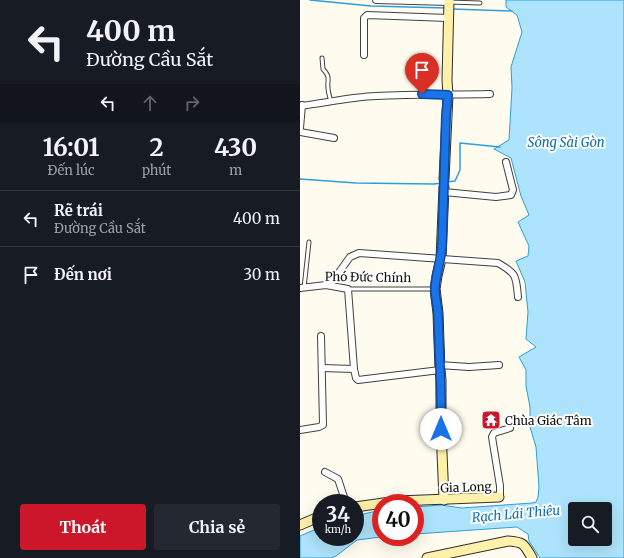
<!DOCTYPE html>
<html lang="vi">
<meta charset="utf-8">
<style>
body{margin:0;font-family:Merriweather,serif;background:#242831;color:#f1f3f6;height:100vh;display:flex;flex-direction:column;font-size:15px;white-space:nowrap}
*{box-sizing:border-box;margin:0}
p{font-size:13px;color:#9ea1a6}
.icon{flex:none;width:22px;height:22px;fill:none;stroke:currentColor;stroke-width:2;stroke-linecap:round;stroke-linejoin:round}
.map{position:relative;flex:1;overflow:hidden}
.drawer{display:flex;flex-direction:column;background:#171b24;width:300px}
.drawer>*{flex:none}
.banner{background:#171b24;color:#f1f3f6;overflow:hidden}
.controls{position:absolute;left:268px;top:502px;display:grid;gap:8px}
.controls a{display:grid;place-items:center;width:44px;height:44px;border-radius:4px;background:#171b24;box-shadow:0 4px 16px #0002;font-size:20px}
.speed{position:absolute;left:12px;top:494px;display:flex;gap:8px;font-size:20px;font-weight:700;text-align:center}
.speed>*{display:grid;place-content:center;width:52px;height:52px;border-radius:50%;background:#171b24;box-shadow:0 4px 16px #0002;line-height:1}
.speed small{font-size:10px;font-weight:400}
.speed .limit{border:6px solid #d22;background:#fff;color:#111}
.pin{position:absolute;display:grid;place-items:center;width:34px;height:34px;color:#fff;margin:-41px -17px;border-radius:50% 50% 50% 0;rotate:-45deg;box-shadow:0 0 4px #0007}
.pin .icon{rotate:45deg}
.me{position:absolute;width:44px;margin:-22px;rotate:0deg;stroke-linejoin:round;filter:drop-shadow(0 0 3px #0008)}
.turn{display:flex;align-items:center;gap:14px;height:84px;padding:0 20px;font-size:18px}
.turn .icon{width:52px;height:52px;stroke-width:2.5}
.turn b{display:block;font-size:28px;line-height:34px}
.lanes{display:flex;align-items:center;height:38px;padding:0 20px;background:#0003;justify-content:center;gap:20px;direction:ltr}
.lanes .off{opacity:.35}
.eta{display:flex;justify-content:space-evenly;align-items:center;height:68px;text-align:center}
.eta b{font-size:24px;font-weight:700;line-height:28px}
.button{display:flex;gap:8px;margin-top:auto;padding:8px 20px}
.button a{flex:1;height:46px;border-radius:4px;background:#cc172a;color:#fff;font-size:16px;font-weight:700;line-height:46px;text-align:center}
.button a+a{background:#242831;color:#f1f3f6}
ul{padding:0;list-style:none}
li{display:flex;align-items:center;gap:12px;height:56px;padding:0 20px;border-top:1px solid #363941}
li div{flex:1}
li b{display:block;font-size:15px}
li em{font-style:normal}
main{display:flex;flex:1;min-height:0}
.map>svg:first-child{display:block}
</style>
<main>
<section class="drawer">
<div class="banner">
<div class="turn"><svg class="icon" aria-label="left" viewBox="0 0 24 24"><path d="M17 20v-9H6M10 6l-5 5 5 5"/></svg><div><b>400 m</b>Đường Cầu Sắt</div></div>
<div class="lanes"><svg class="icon" aria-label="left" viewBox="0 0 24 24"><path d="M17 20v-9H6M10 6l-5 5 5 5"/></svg><svg class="icon off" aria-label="ahead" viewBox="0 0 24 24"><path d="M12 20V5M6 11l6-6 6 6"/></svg><svg class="icon off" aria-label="right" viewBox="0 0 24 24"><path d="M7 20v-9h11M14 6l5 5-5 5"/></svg></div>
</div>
<div class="eta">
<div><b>16:01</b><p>Đến lúc</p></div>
<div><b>2</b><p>phút</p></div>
<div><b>430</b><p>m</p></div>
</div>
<ul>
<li><svg class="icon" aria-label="left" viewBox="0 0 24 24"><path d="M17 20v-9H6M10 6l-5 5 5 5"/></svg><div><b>Rẽ trái</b><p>Đường Cầu Sắt</p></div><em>400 m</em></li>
<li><svg class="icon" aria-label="arrive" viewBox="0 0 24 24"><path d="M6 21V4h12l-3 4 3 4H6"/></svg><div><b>Đến nơi</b></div><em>30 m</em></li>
</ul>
<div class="button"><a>Thoát</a><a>Chia sẻ</a></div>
</section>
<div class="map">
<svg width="324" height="558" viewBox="0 0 324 558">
<rect width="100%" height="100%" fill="#fffbee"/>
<g fill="#ade3fc" stroke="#2c9fdb" fill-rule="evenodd">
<path d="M206,0h118v558h-84l-11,-17 -1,-7 -11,-7 -102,7v-27l26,-2 21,3 70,-5 4,-1 2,-5 1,-10 -3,-40 -6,-20v-20l-4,-21v-16l-7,-13 17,-10 -10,-8 2,-27 -3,-30 -9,-21 12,-5 1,-10 -11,-24 11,-7 -8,-19 -10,-38 -17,-9 15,-9 3,-52 -1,-21 11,-35 -5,-17 -11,-8zM275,509h30v30h-30z"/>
<path d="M81,510v27l-24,3 -21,16 -5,2h-31v-22l21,-9v10h34v-21z"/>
</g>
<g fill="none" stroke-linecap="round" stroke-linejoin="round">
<g stroke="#2c9fdb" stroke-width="1.5">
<path d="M10,0l61,6 75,2"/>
<path d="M152,9l60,2"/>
<path d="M0,179l56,4 78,1 8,-1"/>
<path d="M146,182l9,-1 5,-11v-27l40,4"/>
</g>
<g stroke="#404040" stroke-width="5">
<g id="lane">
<path d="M149,2l31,1"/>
<path d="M22,58l1,11c8,9 4,9 5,19 0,5 2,9 3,14"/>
<path d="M4,288l5,-46"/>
<path d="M48,289h86"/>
</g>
</g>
<g stroke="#404040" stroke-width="8">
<g id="street">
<path d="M76,0l73,2"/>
<path d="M64,55v-37l3,-3 81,3"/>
<path d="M0,106c25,-3 51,-9 76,-10 38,-2 76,-1 114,-2"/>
<path d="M0,128l2,-23"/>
<path d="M0,132l34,6"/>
<path d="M144,192l52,5 15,-2 2,-5 -7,-28"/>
<path d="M26,285l6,-3 18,-25 9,-4 139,10c19,11 18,13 20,34"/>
<path d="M0,288l26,-3 22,4 6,80 2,9 2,2 82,-10"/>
<path d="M139,365l30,2 30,-2"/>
<path d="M22,368l32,1"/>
<path d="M0,430l19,-3 4,-2 -2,-89"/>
<path d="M25,472l13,7 8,24"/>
<path d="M199,497l1,-3v-8l-8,-49 2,-4 16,-5"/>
</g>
</g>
<g stroke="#2f2f2f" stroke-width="11">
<g id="secondary">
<path d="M144,179l4,-84 -1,-15 2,-80"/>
<path d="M144,187l-3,72 -4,17 -2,13 3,24 2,57 1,10v49l3,71"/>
<path d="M55,507l43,-6 101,-4"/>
<path d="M0,525l21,-9"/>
<path d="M127,558l81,-17c16,1 16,3 24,17"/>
</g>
</g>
<use href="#lane" stroke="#fff" stroke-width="3"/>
<use href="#street" stroke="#fff" stroke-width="6"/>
<use href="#secondary" stroke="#fff1a9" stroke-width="9"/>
</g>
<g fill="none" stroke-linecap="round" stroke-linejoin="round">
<g stroke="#114b97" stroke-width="10">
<path id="route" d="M122,94l26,1 -2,21 -4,130c-1,14 -6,28 -7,42 0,9 3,19 3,28 1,38 4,75 3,113"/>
</g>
<use href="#route" stroke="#1a73e8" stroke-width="7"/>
</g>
<defs>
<g id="temple-square" transform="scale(1)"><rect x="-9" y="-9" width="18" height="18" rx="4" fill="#cc172a" stroke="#fff"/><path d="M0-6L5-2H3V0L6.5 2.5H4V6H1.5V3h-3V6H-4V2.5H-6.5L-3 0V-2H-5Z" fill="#fff"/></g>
</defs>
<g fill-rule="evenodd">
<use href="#temple-square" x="191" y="420"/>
</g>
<g text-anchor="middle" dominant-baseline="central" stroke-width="4" stroke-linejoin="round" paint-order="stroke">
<g font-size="12" fill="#0d0d0d" stroke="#fff">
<text transform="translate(68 277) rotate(1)">Phó Đức Chính</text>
<text transform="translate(166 487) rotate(-2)">Gia Long</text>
</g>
<g font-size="12" fill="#0d0d0d" stroke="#fff" text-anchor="start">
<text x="205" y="420">Chùa Giác Tâm</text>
</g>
<g font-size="13" font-style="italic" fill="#0a6fac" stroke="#fff">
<text x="266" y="142">Sông Sài Gòn</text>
<text transform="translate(216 514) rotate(-5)">Rạch Lái Thiêu</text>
</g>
</g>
</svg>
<div class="controls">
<a><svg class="icon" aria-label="search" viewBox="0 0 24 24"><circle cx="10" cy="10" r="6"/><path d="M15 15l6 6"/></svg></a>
</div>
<div class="speed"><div>34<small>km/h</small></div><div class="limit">40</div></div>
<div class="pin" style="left:122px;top:94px;background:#d93025"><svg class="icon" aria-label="arrive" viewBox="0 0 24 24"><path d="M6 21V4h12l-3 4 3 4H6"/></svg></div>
<svg class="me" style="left:141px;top:429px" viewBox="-20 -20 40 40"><circle r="19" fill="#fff"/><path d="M0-13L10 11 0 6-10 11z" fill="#1a73e8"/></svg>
</div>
</main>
